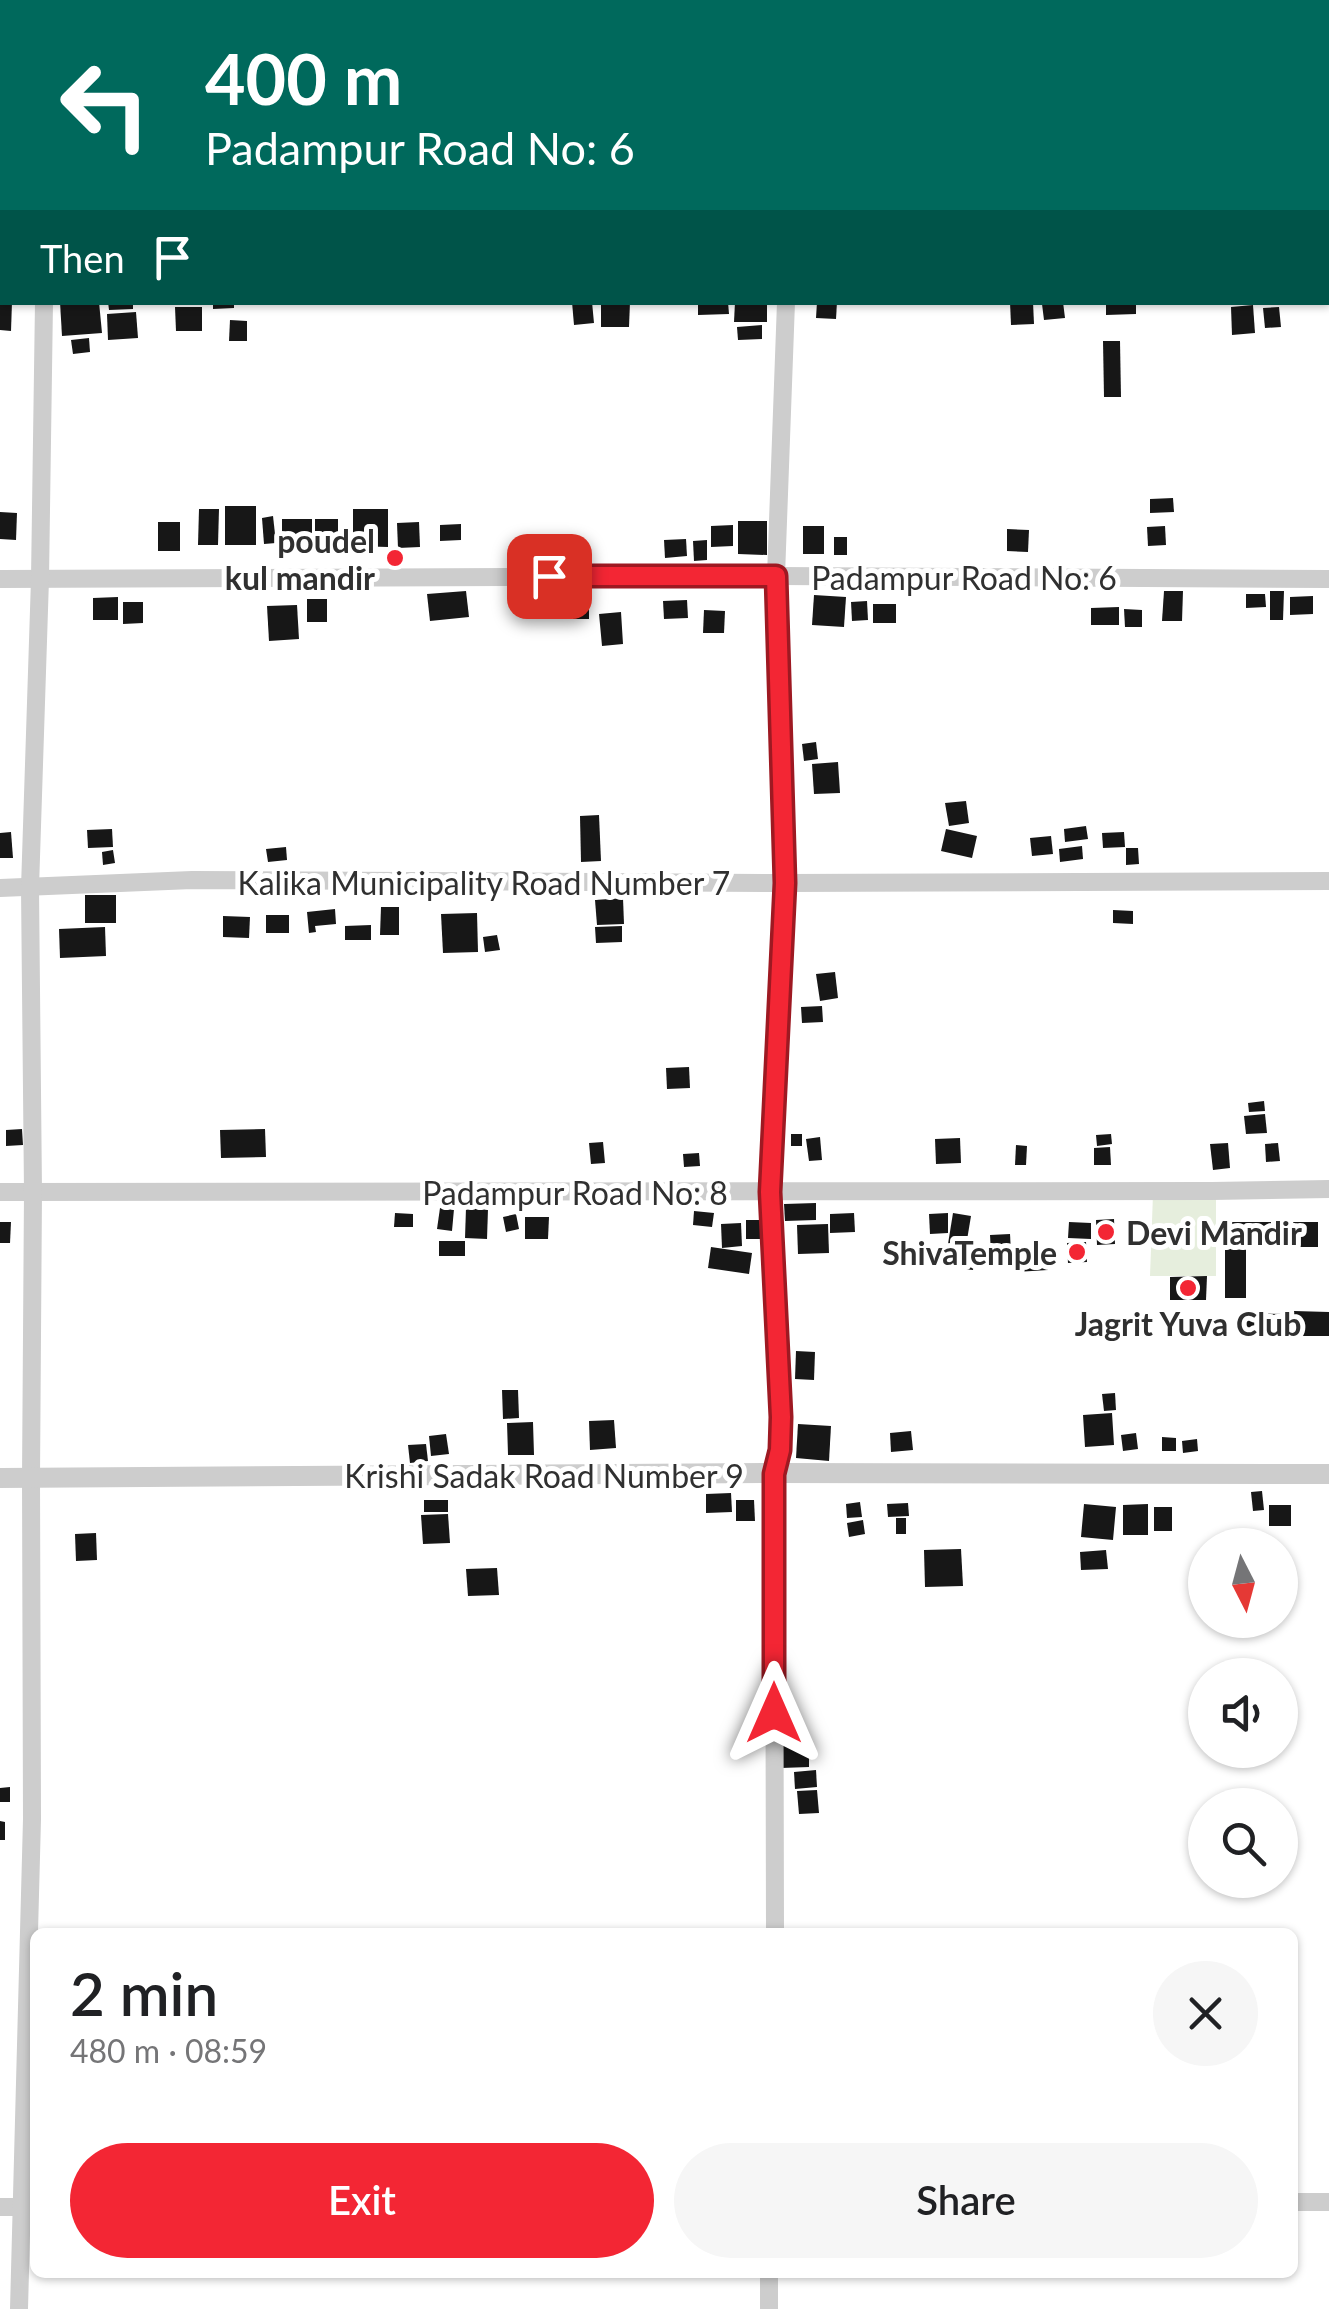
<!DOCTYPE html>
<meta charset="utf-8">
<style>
body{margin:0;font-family:Lato,sans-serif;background:#f6f6f6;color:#202124;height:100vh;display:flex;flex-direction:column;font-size:38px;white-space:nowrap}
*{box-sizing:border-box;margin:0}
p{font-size:32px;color:#757577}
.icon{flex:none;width:55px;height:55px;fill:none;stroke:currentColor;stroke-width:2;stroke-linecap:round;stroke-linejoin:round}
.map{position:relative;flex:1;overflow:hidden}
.side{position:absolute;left:30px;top:1928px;width:1268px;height:350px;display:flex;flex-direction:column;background:#fff;border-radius:15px;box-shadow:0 2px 8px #0004}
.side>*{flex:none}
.hud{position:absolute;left:0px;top:0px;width:1330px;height:305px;box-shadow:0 2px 8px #0004;background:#00695c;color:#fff;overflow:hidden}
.needle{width:65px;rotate:174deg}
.fabs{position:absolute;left:1188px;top:1528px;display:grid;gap:20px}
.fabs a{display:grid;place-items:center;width:110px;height:110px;border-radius:50%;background:#fff;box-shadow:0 2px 8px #0004;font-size:50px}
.pin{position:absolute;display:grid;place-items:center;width:85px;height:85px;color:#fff;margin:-42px;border-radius:20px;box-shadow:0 5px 15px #0006}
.me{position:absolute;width:110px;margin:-55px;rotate:0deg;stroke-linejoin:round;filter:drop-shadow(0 0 8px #0008)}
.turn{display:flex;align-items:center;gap:35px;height:210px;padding:0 40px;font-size:45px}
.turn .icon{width:130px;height:130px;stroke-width:2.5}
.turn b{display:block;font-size:70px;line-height:85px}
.then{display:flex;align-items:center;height:95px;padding:0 40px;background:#0003;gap:20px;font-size:38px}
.round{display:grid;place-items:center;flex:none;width:105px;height:105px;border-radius:52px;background:#f6f6f6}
.summary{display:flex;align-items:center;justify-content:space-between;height:170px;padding:0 40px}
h1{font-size:60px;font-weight:600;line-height:75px}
.cta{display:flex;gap:20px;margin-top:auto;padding:20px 40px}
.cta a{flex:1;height:115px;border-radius:60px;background:#f32634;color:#fff;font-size:40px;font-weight:600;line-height:115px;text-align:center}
.cta a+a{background:#f6f6f6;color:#202124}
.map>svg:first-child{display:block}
</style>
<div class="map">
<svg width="1329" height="2309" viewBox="0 0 1329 2309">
<rect width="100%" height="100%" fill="#fff"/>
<path fill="#e6eedd" d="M1153,1194h63v82h-66z"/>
<g fill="#171717">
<path d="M0,302h12l-1,29 -11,-1z"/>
<path d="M60,302h39l3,31 -40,3z"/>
<path d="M108,302h25v7l-24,1z"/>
<path d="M213,302h21v6l-21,1z"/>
<path d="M572,302h20l2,21 -20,2z"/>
<path d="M601,302h29l-1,25h-28z"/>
<path d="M698,302h30l1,12 -31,1z"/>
<path d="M735,302h32v20h-33z"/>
<path d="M817,302h20l-1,17 -20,-1z"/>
<path d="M1010,302h23l1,22 -23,1z"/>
<path d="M1063,302l2,16 -21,2 -2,-16z"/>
<path d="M1106,302h30v12l-30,1z"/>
<path d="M1253,305l2,28 -23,2 -1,-28z"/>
<path d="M175,307h27v24h-26z"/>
<path d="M1279,307l2,20 -16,1 -2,-20z"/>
<path d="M136,312l2,26 -30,2 -1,-26z"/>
<path d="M230,320l17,1v20h-18z"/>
<path d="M762,325v14l-24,1 -1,-13z"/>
<path d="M89,338l1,14 -17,2 -2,-14z"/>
<path d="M1103,341h17l1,56h-17z"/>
<path d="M1173,498l1,14 -24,1v-14z"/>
<rect x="225" y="506" width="31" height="39"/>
<path d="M199,509h20l-1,36h-20z"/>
<path d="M353,509h35v38l-35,-1z"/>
<path d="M0,512l17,1 -1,27 -16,-1z"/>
<path d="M273,516l3,27 -12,1 -2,-26z"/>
<rect x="282" y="519" width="30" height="19"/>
<rect x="315" y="519" width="23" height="19"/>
<path d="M738,521h29v34l-29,-1z"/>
<rect x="158" y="522" width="22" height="29"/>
<path d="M419,522l1,25 -22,1 -1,-25z"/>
<path d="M461,524v16l-21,1v-16z"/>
<path d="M733,525v21l-22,1v-21z"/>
<rect x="803" y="526" width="21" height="28"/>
<path d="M1165,526l1,19 -18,1 -1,-19z"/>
<path d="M1007,529l22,1 -1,22 -21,-1z"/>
<rect x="834" y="537" width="13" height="18"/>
<path d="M686,539l1,17 -22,2 -1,-18z"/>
<path d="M707,540v20l-13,1 -1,-20z"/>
<path d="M466,591l3,26 -39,4 -3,-27z"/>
<path d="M1164,591h19l-1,30h-20z"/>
<path d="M1270,591h14l-1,29h-13z"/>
<path d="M1246,594h19l1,13 -20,1z"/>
<path d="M814,595l32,2 -2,30 -32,-2z"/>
<path d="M1313,596v18l-23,1v-18z"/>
<path d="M118,597v23h-25v-22z"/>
<rect x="573" y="598" width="16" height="21"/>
<rect x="307" y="599" width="20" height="23"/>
<path d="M687,600l1,18 -24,1 -1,-18z"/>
<path d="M867,601l1,19 -16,1 -1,-19z"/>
<path d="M123,602h20v21l-20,1z"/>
<rect x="873" y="604" width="23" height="19"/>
<path d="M297,605l2,34 -30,2 -2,-35z"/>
<path d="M1119,607v18h-28v-17z"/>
<path d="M1124,609l18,1v17h-17z"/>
<path d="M704,610l21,1 -1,22h-21z"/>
<path d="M621,612l2,32 -21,2 -3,-32z"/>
<path d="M816,742l2,17 -14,2 -2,-17z"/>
<path d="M838,762l2,31 -26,1 -2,-30z"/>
<path d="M966,801l3,22 -20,3 -4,-23z"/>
<path d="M599,815l2,46 -20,1 -1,-46z"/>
<path d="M1086,826l2,13 -23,3 -1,-13z"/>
<path d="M112,829l1,18 -25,1 -1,-18z"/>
<path d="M946,829l31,7 -5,22 -31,-7z"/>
<path d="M11,832l2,26h-13v-25z"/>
<path d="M1124,832l1,15 -22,1 -1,-15z"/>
<path d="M1051,836l2,18 -21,2 -2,-18z"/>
<path d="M1082,846l1,13 -23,3 -1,-13z"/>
<path d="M286,847l1,13 -19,2 -2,-13z"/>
<path d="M1126,848h12l1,16 -13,1z"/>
<path d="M113,850l2,13 -12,2 -1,-13z"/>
<rect x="85" y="895" width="31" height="28"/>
<path d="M623,898l1,26 -27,1 -2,-25z"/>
<path d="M381,907h18v28h-19z"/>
<path d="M335,909l1,15 -21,2 1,6 -7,1 -2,-21z"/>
<path d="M1113,910l20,1v13l-20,-1z"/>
<path d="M477,913l1,39 -35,1 -2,-39z"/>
<rect x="266" y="915" width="23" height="18"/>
<path d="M223,916l27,1 -1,21 -26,-1z"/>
<path d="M371,925v15h-26v-14z"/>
<path d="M622,926v16l-26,1 -1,-16z"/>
<path d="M105,927l1,29 -46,2 -1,-29z"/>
<path d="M497,935l3,15 -15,2 -2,-15z"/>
<path d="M835,972l3,26 -18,3 -4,-27z"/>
<path d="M822,1006l1,16 -21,1 -1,-16z"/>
<path d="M689,1067l1,21 -23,1 -1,-21z"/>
<path d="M1264,1101l1,10 -16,1 -1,-9z"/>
<path d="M1265,1114l2,19 -21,1 -2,-18z"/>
<path d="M22,1129l1,16 -17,1v-16z"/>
<path d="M265,1129l1,28 -45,1 -1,-28z"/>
<rect x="791" y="1134" width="11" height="12"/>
<path d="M1111,1134l1,10 -15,2 -1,-11z"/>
<path d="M820,1137l2,23 -13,1 -3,-22z"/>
<path d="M960,1138l1,25 -25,1 -1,-25z"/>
<path d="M603,1142l2,21 -14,1 -2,-21z"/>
<path d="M1228,1143l2,25 -17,2 -3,-26z"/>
<path d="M1278,1143l2,18 -14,1 -1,-18z"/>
<path d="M1016,1145l11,1 -1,19h-11z"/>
<path d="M1110,1147l1,18h-17v-17z"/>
<path d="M699,1153l1,13 -16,1 -1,-13z"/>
<path d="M816,1203v17l-31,1 -1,-17z"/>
<path d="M440,1208l14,1 -2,22 -15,-2z"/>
<path d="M466,1208l22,1 -1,30 -22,-1z"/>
<path d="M694,1211l20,2 -2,14 -19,-2z"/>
<path d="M395,1213l18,1v13h-19z"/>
<path d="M854,1213l1,19 -25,1v-19z"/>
<path d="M948,1213v20l-18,1 -1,-20z"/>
<path d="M953,1213l18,3 -5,30 -18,-2z"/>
<path d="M516,1214l3,15 -13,3 -3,-15z"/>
<path d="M525,1217h24l-1,22h-23z"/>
<path d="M1114,1219l1,25 -18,1 -1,-25z"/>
<rect x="746" y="1220" width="15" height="19"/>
<path d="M0,1222h11l-1,21h-10z"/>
<path d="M1069,1222l22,1v16l-23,-1z"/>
<path d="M1225,1222h93v25h-72v51h-21z"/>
<path d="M741,1223l1,23 -20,2 -1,-24z"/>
<path d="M828,1224l1,29 -31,1 -1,-29z"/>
<path d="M1010,1234l1,18 -20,1 -1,-18z"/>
<rect x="439" y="1241" width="26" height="15"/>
<path d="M1086,1242l1,20 -19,1 -1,-20z"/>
<path d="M966,1246l10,2 -3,22 -10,-1z"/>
<path d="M711,1247l41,6 -3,21 -41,-6z"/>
<path d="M1047,1250l1,20 -33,2v-21z"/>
<path d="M1207,1276l-1,24h-36v-23z"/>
<path d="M1294,1311l35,1v24h-35z"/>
<path d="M1240,1313l46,1v19l-46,-1z"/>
<path d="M796,1351l19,1 -1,28 -19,-1z"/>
<path d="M502,1390h16l1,28 -16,1z"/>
<path d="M1115,1393l1,17 -12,1 -2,-17z"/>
<path d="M1112,1413l2,32 -29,2 -2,-32z"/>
<path d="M614,1420l2,28 -26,2 -1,-29z"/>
<path d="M533,1422l1,33h-26l-1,-32z"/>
<path d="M798,1424l33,2 -2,35 -33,-3z"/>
<path d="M911,1431l2,19 -22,2 -1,-19z"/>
<path d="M1136,1433l2,16 -15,2 -2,-16z"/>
<path d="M446,1434l3,20 -18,2 -2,-20z"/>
<path d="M1162,1437l14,1v13h-14z"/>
<path d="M1197,1439l1,12 -15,2 -1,-12z"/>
<path d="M426,1444l2,17 -18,2 -2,-18z"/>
<path d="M1262,1491l2,19 -11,1 -2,-19z"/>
<path d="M731,1493l1,19 -26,1v-19z"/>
<rect x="424" y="1500" width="24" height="12"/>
<path d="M736,1500h18l1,21h-19z"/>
<path d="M860,1502l2,15 -15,1 -1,-14z"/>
<path d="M908,1503l1,13 -21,1 -1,-13z"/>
<path d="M1084,1504l32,3 -3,33 -32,-3z"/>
<path d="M1148,1504v31h-25v-30z"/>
<rect x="1269" y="1505" width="22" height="21"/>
<rect x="1154" y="1507" width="18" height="24"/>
<path d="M448,1514l2,29 -27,1 -2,-29z"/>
<rect x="896" y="1518" width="10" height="16"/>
<path d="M863,1520l2,14 -16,3 -2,-14z"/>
<path d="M96,1533l1,27 -21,1 -1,-27z"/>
<path d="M961,1549l2,37 -38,1 -1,-37z"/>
<path d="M1106,1550l2,19 -27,1 -1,-18z"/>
<path d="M497,1568l2,27 -31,1 -2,-27z"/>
<path d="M809,1744v23l-28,1 -1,-23z"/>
<path d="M816,1770l1,17 -22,2 -1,-17z"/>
<path d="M10,1787v15h-10v-14z"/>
<path d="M817,1790l2,23 -20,1 -2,-23z"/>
<path d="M0,1821l5,1v18h-5z"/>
</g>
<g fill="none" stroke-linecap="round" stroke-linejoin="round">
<g stroke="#cdcdcd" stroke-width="18">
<path d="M51,2v-2"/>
<path d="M787,2v-2"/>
<path d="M0,264h2"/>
<path d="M1328,265h1"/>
<path d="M0,579l776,-3 553,3"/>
<path d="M0,888l192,-8 593,3 544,-2"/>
<path d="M0,1192l1212,-1 117,-2"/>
<path d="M775,1932l-1,-459 6,-24 1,-32 -11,-225 15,-309 -9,-307 10,-274"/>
<path d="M1292,2202h37"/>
<path d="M0,2207h35"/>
<path d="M769,2272v37"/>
<path d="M19,2309l13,-490 -1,-341 2,-286 -3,-304 10,-309 4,-277"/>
</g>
<path stroke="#cdcdcd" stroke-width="20" d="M0,1478l774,-5 555,1"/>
</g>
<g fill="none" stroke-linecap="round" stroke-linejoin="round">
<g stroke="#9e1922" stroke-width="25">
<path id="route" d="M549,576h227l9,307 -15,309 11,225 -1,33 -6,24v239"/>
</g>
<use href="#route" stroke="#f32634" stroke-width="18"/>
</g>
<g fill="#f32634" stroke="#fff" stroke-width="4">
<circle cx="395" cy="558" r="10"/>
<circle cx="1106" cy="1232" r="10"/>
<circle cx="1077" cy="1252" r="10"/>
<circle cx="1188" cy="1288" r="10"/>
</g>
<g text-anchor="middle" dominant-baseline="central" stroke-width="10" stroke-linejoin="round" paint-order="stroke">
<g font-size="32" font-weight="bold" fill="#303030" stroke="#fff" text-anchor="end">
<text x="375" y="540">poudel<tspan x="375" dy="37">kul mandir</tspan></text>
<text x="1126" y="1232" text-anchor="start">Devi Mandir</text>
<text x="1057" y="1252">ShivaTemple</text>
<text x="1188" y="1323" text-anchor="middle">Jagrit Yuva Club</text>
</g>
<g font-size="32" fill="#303030" stroke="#fff">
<text x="964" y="577">Padampur Road No: 6</text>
<text x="484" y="882">Kalika Municipality Road Number 7</text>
<text x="575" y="1192">Padampur Road No: 8</text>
<text x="544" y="1475">Krishi Sadak Road Number 9</text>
</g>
</g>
</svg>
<div class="fabs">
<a><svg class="needle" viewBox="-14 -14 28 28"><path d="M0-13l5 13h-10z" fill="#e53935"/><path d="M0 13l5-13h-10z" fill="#757577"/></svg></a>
<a><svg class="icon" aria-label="sound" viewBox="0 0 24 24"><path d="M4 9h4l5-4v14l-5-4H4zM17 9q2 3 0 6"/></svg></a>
<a><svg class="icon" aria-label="search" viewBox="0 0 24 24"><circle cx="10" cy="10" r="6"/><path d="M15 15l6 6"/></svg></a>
</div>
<div class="pin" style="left:549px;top:576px;background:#d93025"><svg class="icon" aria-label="arrive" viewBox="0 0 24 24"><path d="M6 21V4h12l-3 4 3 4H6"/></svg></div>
<svg class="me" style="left:774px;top:1713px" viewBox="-20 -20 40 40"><path d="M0-17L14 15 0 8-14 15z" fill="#f32634" stroke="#fff" stroke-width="4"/></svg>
<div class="hud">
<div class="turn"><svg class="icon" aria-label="left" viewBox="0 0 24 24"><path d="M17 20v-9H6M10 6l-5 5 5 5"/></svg><div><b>400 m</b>Padampur Road No: 6</div></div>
<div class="then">Then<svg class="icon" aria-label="arrive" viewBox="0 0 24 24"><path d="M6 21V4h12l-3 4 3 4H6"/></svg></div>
</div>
<section class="side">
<div class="summary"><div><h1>2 min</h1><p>480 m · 08:59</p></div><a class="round"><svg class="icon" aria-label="close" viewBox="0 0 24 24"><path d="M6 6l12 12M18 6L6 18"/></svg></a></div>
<div class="cta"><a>Exit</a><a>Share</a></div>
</section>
</div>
